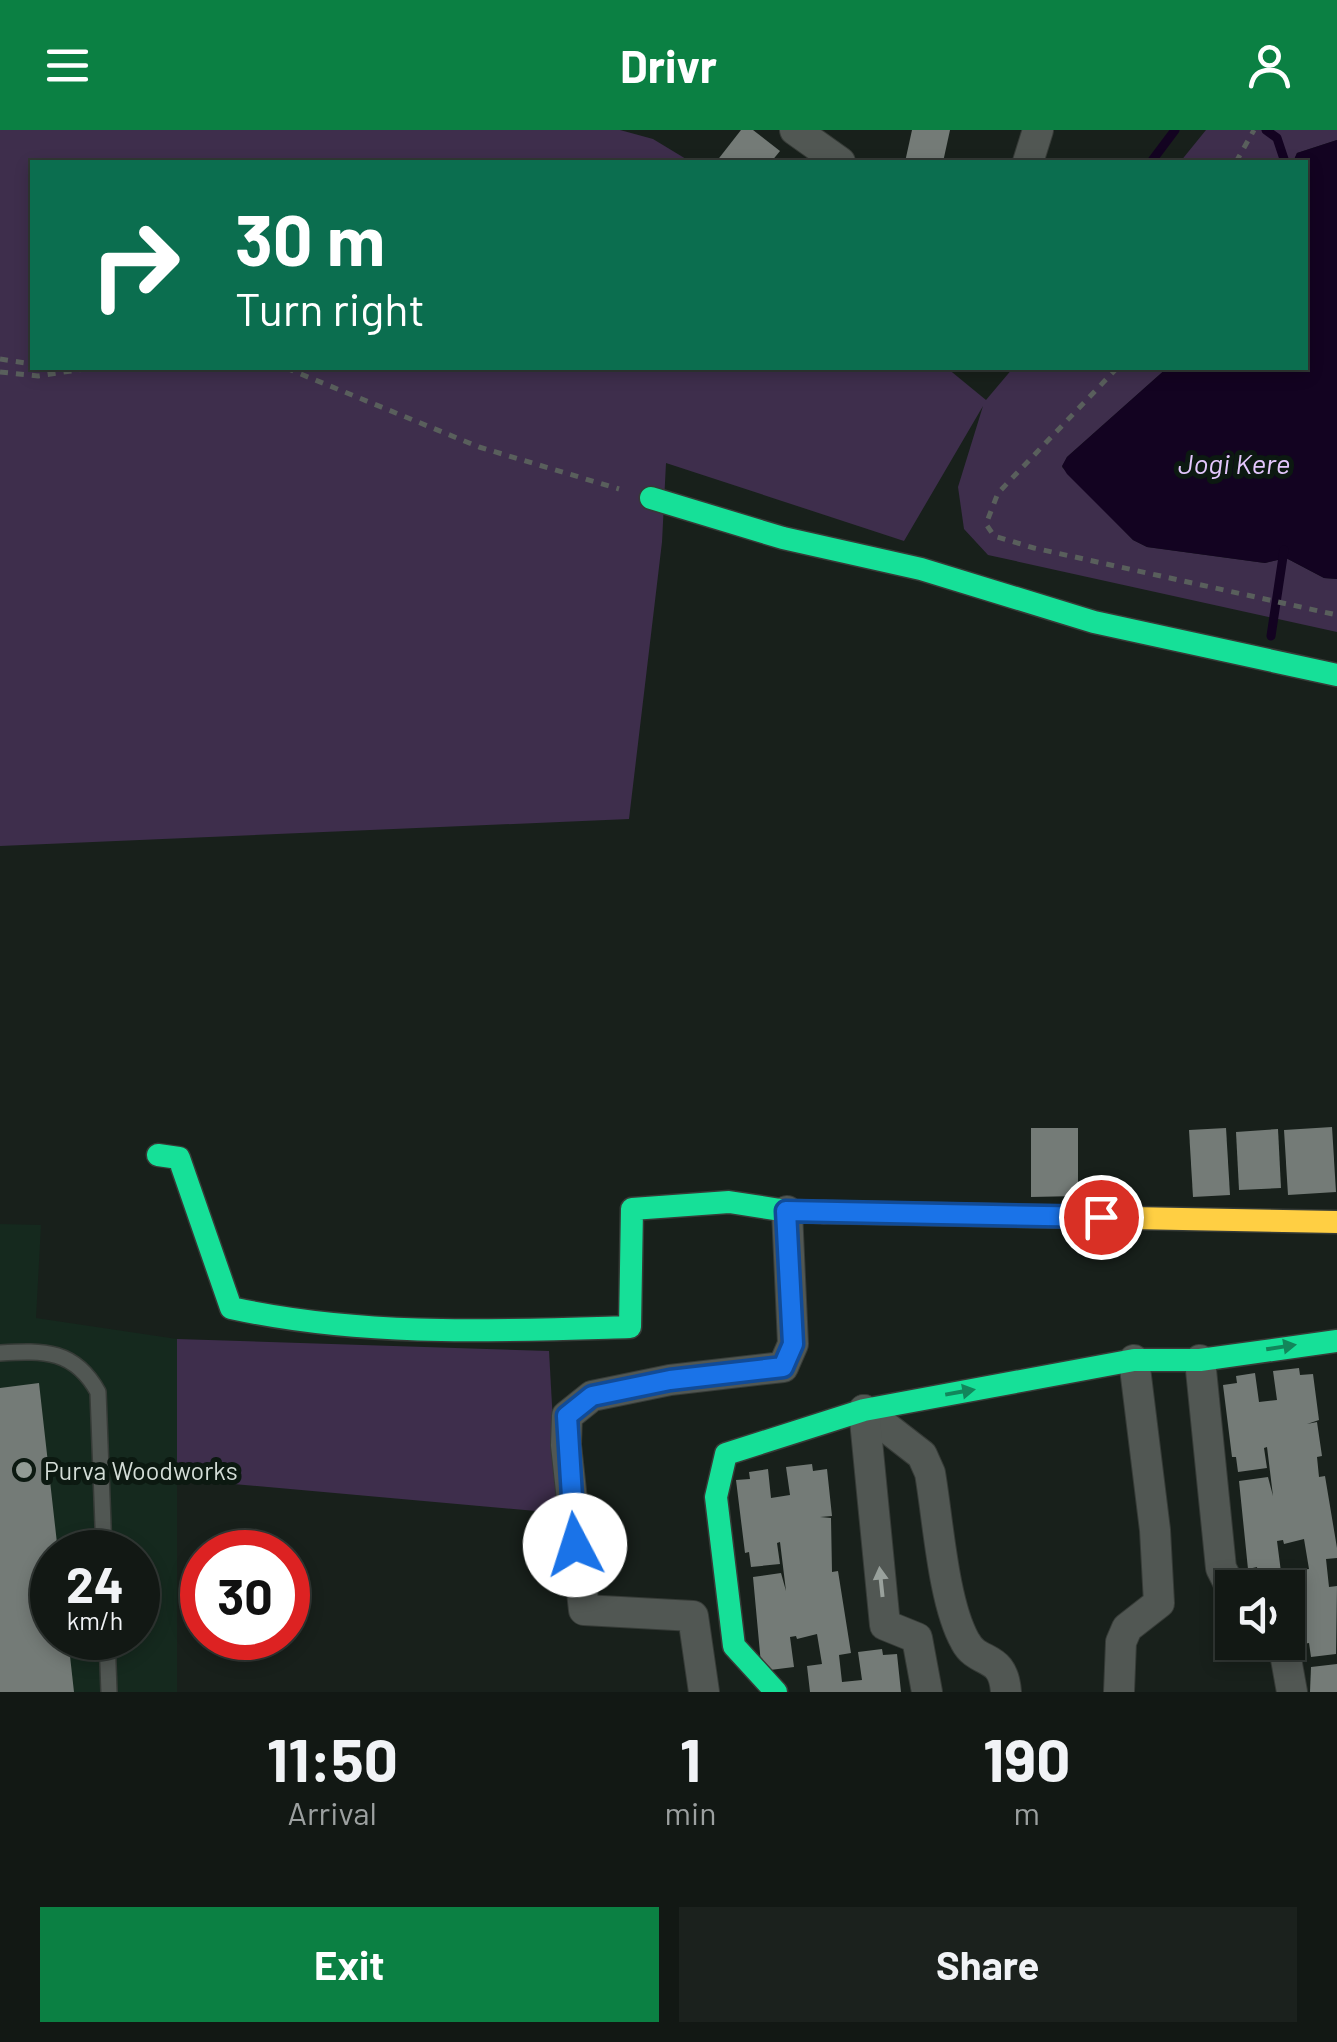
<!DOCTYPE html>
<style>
body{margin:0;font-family:Barlow,sans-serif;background:#1b211d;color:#f1f3f6;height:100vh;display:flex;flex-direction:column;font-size:38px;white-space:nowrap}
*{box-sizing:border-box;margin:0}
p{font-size:32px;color:#9ca0a0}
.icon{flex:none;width:55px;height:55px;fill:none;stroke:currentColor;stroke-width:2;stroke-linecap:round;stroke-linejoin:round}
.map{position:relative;height:1562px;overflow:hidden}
.drawer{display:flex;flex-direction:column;background:#121814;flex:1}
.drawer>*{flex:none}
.top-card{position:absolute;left:30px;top:30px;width:1278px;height:210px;border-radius:0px;box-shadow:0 5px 15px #0003,0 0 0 2px #313734;background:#0b6e4f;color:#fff;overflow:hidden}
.fabs{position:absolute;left:1215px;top:1440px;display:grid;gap:20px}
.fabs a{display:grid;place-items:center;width:90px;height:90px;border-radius:0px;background:#121814;box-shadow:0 5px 15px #0003,0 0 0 2px #313734;font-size:50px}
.speed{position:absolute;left:30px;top:1400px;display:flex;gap:20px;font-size:50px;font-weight:700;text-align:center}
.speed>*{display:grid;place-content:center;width:130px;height:130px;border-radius:50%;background:#121814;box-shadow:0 5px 15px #0003,0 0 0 2px #313734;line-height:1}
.speed small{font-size:25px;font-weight:400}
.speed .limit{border:15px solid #d22;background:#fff;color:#111}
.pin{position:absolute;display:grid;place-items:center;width:85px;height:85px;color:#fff;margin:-42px;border:5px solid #fff;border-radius:50%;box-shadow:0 2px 10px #0007}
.me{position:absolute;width:110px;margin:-55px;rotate:355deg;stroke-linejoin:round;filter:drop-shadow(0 0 8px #0008)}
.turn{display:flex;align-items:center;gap:35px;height:210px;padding:0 40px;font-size:45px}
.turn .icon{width:130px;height:130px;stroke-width:2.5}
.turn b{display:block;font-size:70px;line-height:85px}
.eta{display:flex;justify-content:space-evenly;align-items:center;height:170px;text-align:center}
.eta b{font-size:60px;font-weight:700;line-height:70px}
.action{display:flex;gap:20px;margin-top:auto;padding:20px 40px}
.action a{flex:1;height:115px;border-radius:0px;background:#0b8043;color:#fff;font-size:40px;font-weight:700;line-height:115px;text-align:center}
.action a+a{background:#1b211d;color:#f1f3f6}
header{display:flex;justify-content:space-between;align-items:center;height:130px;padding:0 40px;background:#0b8043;color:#fff;font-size:45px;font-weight:700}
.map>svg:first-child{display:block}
</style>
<header><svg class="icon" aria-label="menu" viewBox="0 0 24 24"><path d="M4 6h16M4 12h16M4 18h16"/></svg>Drivr<svg class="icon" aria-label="person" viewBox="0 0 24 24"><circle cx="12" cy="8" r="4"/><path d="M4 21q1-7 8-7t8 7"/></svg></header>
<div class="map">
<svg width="1337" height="1562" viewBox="0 0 1337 1562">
<rect width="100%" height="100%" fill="#18201b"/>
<path fill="#15291e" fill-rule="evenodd" d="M0,1094l41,1 -5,93 141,21v353h-177zM52,1422h86v86h-86z"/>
<g fill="#3e2e4c">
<path d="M0,0h620l33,9 38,23h-659v206h915l39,32 27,-32h154l-100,89 -5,10 71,73 14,7 118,16 21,-5 38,20 13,1v53l-349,-77 -24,-26 -6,-42 25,-81 -79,135 -238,-78 -4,79 -33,277 -629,27z"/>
<path d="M1206,0h131v10l-40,13 -4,9h-113z"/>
<path d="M177,1209l372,12 9,162 -381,-34z"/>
</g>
<path fill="#130321" d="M1337,10v439l-13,-1 -38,-20 -21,5 -118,-16 -14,-7 -66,-66 -5,-8 5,-9 100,-89h138v-206h-12l4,-9z"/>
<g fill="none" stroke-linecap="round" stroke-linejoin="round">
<g stroke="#130321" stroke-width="9">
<path d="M1266,0l11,8 8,24"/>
<path d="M1151,32l24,-32"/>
<path d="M1271,506l13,-86"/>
</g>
</g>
<g fill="#747b77">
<path d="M741,0h12l27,21 -9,11h-55z"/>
<path d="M912,0h38l-7,32h-38z"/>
<path d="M1332,997l4,65 -48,3 -4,-65z"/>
<path d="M1031,998h47v68l-47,1z"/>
<path d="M1226,998l4,67 -37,2 -4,-67z"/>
<path d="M1278,999l3,59 -42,2 -3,-58z"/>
<path d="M1299,1238l1,7 13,-1 6,46 -12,4 10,-2 5,34 -5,1 2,20 6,-1 12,72v10l-11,1 3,28 8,-1 -1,68 -25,3 -2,-14 -6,1 -9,-73 15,-2 -5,-30 -20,5 -1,-4 -6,1 4,31 -23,3 -1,-8 -9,2 -9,-88 29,-4 5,19 -6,-49 -3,1 3,20 -29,4 -2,-15h-4l-9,-72 14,-2 -1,-7 19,-3 4,29 18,-2 -4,-29z"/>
<path d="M39,1253l19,169h-6v86h16l6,54h-74v-304z"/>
<path d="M812,1334l1,7 14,-2 5,47 -12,1 11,1 1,54 6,-1 13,82 -12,2 3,27 20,-2 -4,-28 24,-3 1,6 14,-1 4,38h-91l-3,-26 15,-2 -5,-30 -20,5 -1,-3 -6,1 4,30 -24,3 -9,-6 -8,-87 28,-4 5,18 -6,-49 -3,1 3,21 -29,3 -2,-15 -4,1 -9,-73 14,-1 -1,-7 19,-3 3,29 19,-3 -4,-28z"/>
<path d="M1337,1534v28h-27l1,-25z"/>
</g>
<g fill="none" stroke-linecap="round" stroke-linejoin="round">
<g stroke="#363b37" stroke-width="18">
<g id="lane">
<path d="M0,1223c44,-3 75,-3 98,39l6,160"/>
<path d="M107,1508l2,54"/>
</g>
</g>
<g stroke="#363b37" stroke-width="32">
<g id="street">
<path d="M795,0l45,32"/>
<path d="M1028,32l10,-32"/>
<path d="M1200,1230l21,208 11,22"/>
<path d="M864,1280l58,45 8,18c8,46 13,129 35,168 13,25 38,11 41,51"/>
<path d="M864,1280l21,215 32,13 10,54"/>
<path d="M1283,1512l9,50"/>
<path d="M704,1562l-11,-76 -109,-6 -18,-165 1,-29 25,-20 78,-16 113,-13 10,-23 -6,-133"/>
<path d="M1119,1562l2,-50 6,-14 32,-25 -4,-73 -21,-170"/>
</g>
</g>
<g stroke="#363b37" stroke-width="25">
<g id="fast">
<path d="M651,368l132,40 138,31 173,53 243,53"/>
<path d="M158,1025l21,3 52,150c133,29 264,23 399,19l2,-118 97,-7 58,9 37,1"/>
<path d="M776,1562l-42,-46 -18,-149 10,-43 138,-44 270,-50h66l137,-19"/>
</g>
</g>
<g stroke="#363b37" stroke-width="25">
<path id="slow" d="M824,1082l513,10"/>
</g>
<g stroke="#595f5c" stroke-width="5" stroke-dasharray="8 8" stroke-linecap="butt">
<path d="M1236,32l18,-32"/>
<path d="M0,229l32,5"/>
<path d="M91,238h62"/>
<path d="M286,238l193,79 140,42"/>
<path d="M1117,238l-119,125 -12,31 8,12 40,12 303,67"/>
<path d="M0,242l38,4 53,-8"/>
</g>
<use href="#lane" stroke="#515753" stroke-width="15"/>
<use href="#street" stroke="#515753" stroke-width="30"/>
<use href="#fast" stroke="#16e098" stroke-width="22"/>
<use href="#slow" stroke="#ffcf43" stroke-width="22"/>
</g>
<defs><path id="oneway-solid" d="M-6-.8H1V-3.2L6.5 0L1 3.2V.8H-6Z" transform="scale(2.5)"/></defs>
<g fill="#12865b">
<use href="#oneway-solid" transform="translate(1281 1217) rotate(-9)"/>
<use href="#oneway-solid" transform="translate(960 1262) rotate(-10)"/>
</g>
<use fill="#99a19c" href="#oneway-solid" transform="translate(881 1452) rotate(-96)"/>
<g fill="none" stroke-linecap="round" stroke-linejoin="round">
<g stroke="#114b97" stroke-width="25">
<path id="route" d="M575,1415l-8,-129 25,-20 78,-16 113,-13 10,-23 -7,-133 315,6"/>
</g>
<use href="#route" stroke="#1a73e8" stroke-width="18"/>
</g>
<circle fill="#929b95" stroke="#0c1911" stroke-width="4" cx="24" cy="1340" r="10"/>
<g text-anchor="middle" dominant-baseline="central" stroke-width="10" stroke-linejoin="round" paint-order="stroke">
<g font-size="25" fill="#d4ddd7" stroke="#0c1911" text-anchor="start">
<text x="44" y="1340">Purva Woodworks</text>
</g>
<g font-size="28" font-style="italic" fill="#e4c7fd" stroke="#0c1911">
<text x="1234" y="333">Jogi Kere</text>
</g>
</g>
</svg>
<div class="fabs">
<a><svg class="icon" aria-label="sound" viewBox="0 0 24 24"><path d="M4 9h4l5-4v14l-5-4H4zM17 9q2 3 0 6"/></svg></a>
</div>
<div class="speed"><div>24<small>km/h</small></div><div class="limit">30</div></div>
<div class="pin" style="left:1101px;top:1087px;background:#d93025"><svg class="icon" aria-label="arrive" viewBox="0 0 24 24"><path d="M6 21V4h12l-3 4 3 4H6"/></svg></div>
<svg class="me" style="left:575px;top:1415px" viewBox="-20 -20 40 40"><circle r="19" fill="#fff"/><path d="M0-13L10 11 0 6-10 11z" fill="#1a73e8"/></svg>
<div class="top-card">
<div class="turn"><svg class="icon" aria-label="right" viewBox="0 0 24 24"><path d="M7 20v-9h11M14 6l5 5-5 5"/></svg><div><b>30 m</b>Turn right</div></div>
</div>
</div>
<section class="drawer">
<div class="eta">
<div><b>11:50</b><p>Arrival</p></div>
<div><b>1</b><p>min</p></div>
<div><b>190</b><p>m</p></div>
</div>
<div class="action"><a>Exit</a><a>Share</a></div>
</section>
